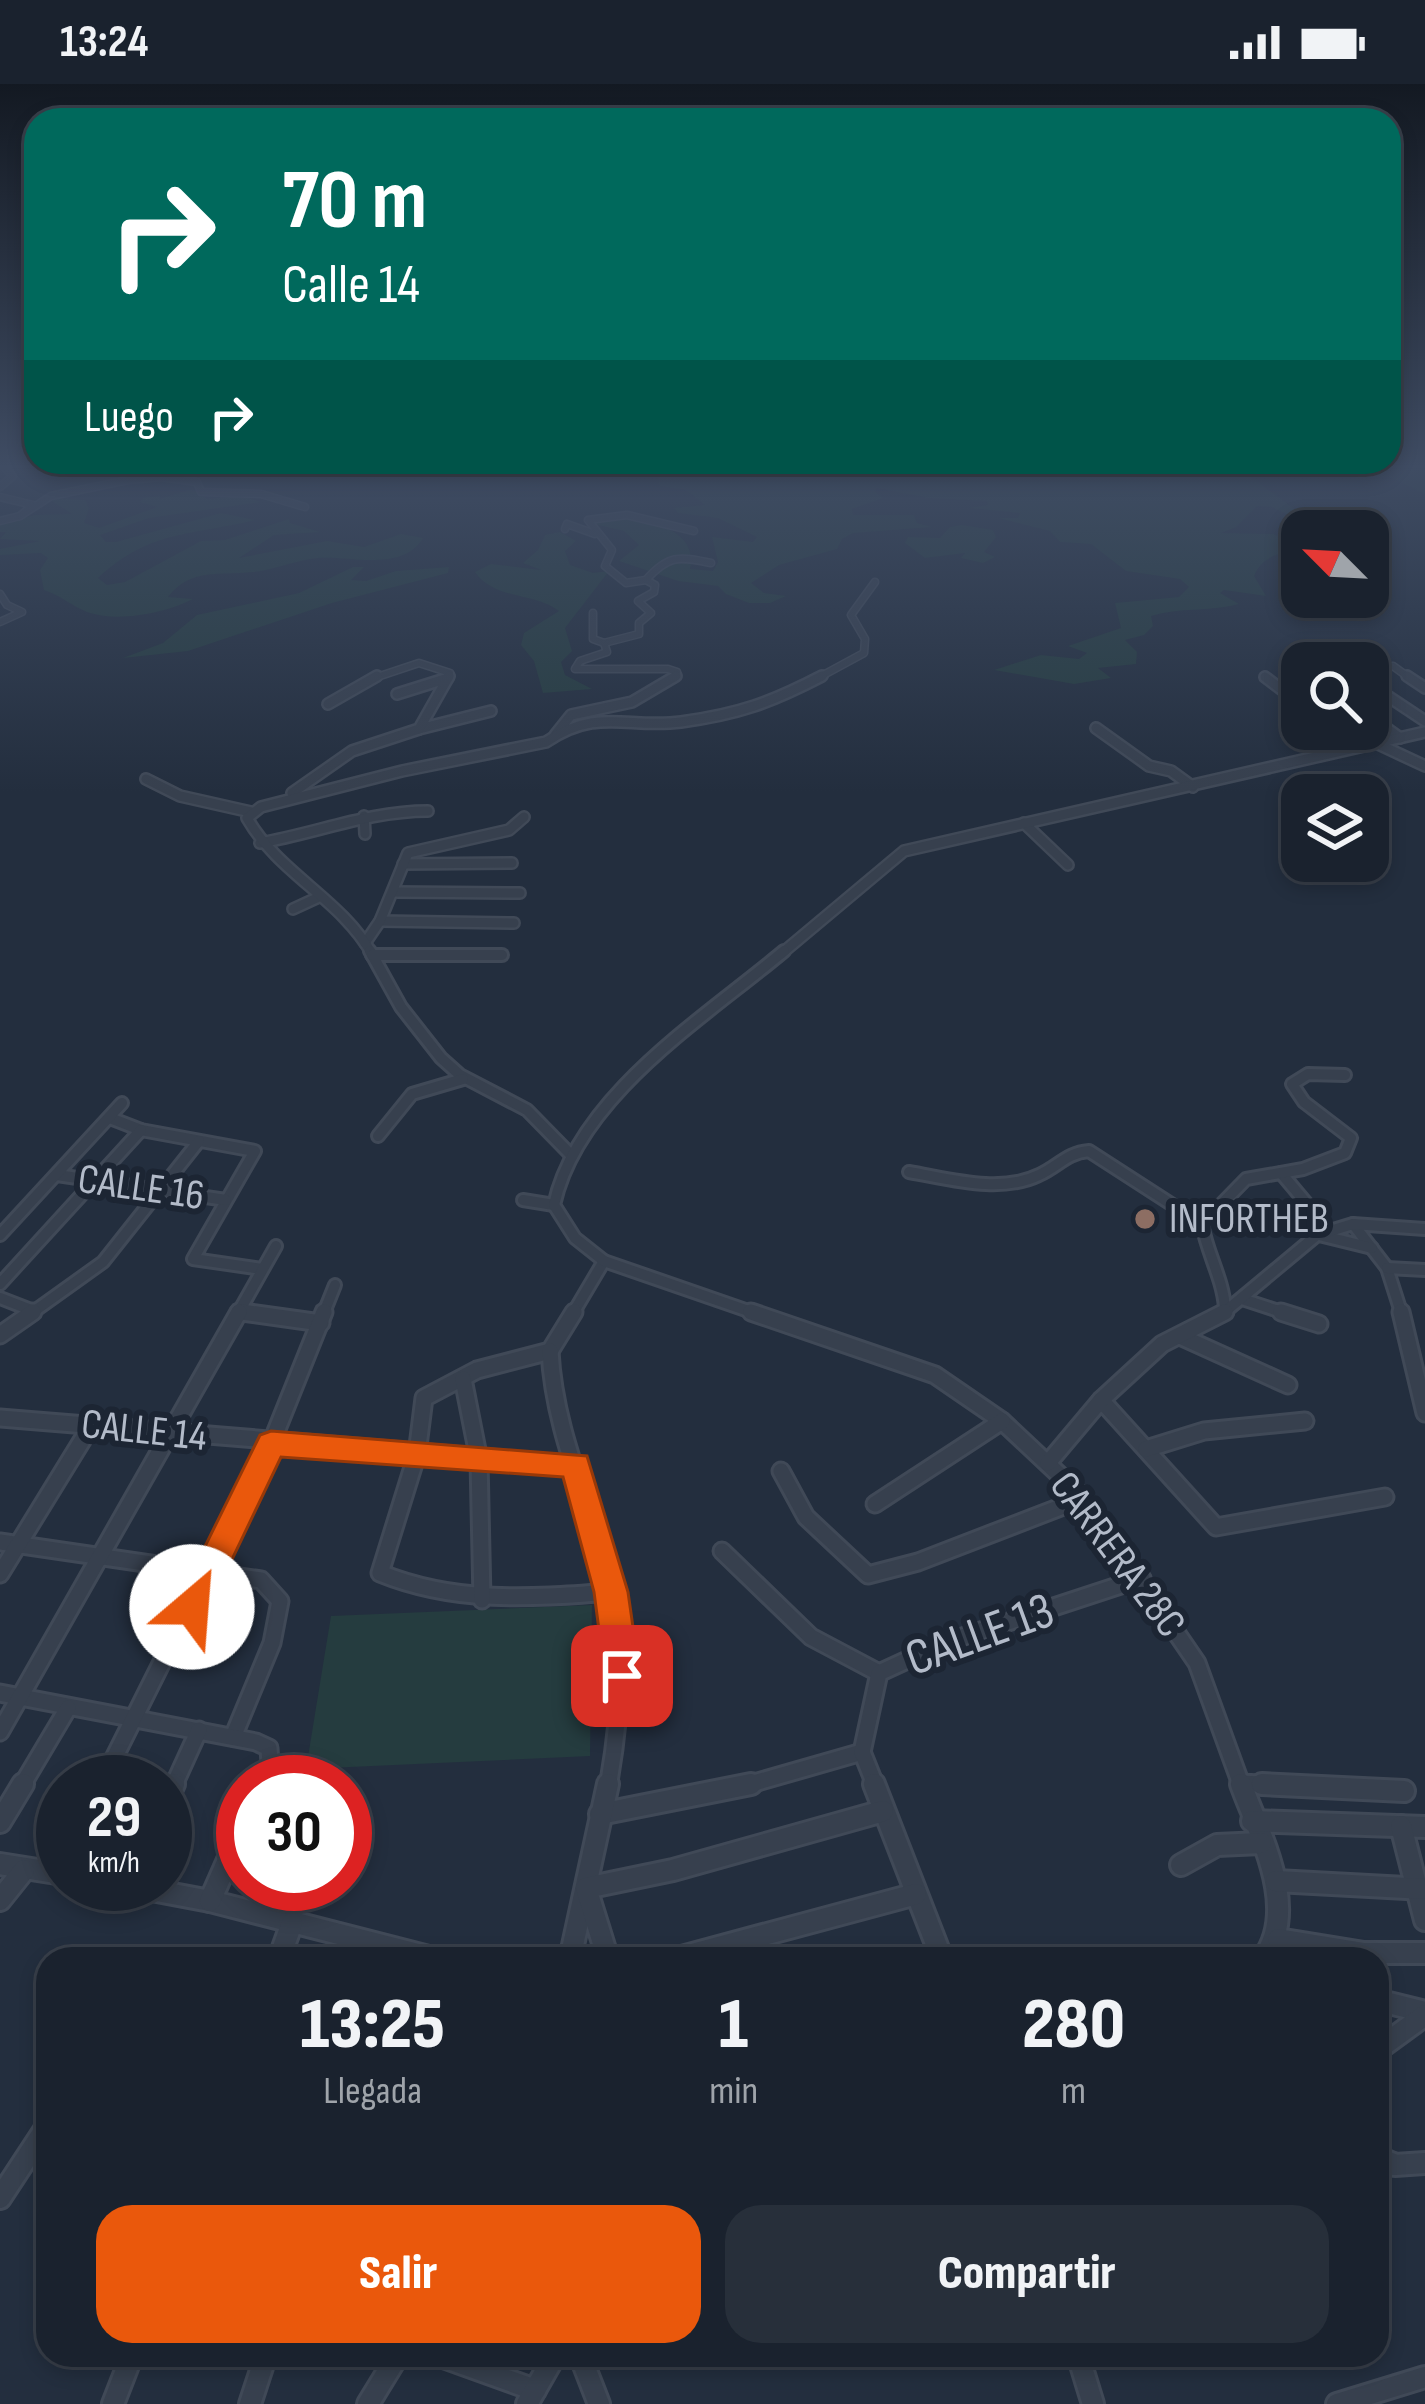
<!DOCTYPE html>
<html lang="es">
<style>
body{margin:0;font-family:"Sofia Sans Condensed",sans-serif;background:#272f3a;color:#f1f3f6;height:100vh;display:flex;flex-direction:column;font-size:45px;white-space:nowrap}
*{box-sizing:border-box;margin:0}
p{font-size:39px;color:#9fa4aa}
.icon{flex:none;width:66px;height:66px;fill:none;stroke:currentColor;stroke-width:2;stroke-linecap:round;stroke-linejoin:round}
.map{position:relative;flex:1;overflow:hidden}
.sheet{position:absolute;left:36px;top:1863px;width:1353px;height:420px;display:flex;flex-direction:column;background:#1a222e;border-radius:36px;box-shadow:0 6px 18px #0003,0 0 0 3px #383f4a}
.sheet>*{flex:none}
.hud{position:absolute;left:24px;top:24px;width:1377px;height:366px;border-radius:36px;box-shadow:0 6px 18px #0003,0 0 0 3px #383f4a;background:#00695c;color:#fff;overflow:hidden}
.needle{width:78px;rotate:294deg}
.fabs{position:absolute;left:1281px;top:426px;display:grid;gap:24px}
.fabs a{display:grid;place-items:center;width:108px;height:108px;border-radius:24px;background:#1a222e;box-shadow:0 6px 18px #0003,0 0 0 3px #383f4a;font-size:60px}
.speed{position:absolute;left:36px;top:1671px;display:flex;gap:24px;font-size:60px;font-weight:700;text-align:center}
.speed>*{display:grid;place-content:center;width:156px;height:156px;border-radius:50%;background:#1a222e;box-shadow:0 6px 18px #0003,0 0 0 3px #383f4a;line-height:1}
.speed small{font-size:30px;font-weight:400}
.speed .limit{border:18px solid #d22;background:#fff;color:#111}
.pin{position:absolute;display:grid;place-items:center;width:102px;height:102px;color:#fff;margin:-51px;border-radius:24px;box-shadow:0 6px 18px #0006}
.me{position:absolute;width:132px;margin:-66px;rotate:27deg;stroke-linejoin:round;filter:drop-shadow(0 0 9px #0008)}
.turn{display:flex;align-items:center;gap:42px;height:252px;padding:0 60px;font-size:54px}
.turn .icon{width:156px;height:156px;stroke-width:2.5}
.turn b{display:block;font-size:84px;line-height:102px}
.then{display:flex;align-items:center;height:114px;padding:0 60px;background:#0003;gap:24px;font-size:45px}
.eta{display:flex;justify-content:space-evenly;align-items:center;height:204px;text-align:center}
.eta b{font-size:72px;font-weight:800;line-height:84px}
.button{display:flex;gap:24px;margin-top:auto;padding:24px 60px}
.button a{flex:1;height:138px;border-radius:36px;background:#ea580c;color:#fff;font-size:48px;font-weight:800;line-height:138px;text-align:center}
.button a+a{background:#272f3a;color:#f1f3f6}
.status{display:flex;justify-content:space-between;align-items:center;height:84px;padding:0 60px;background:#1a222e;direction:ltr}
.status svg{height:33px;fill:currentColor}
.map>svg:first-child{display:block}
</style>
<div class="status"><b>13:24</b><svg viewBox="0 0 49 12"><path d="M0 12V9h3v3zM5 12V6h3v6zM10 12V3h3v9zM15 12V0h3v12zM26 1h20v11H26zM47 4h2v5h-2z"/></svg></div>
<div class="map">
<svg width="1425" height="2320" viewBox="0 0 1425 2320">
<rect width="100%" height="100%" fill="#232e3e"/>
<g fill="#253c3f">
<path d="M596,383h685l-35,6 55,41 -7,4 -22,-11 -15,-1 -21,21 -15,6 52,1 29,12c-19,8 -39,8 -48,30l12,20 -42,-6 -4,3 19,11c-30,8 -59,3 -88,12l2,10 -9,9 -19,5 12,12 -1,12 -38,4 13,10 -37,6 -80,-14 47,-15 38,4 8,-6 -19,-7 53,-18 -6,-25 64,-6 10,-10 -9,-8 -54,-8 -35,-27 -31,-2 -10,-11 -52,-13h20l2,-5 -51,-5 19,-3 -1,-4 -59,-3 -51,-10 -2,4 8,6 -31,11 1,6h61l3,8 15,4 -79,6 -11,6 -5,10 -58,16 -28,18 13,10 22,3 -16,7h-21l-23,-9 -8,-8 -40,-5 -59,-20 20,-16 -15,-14 -34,-8 6,-6c34,-1 105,6 94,52l23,2 5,-9 -6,-25 41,5 4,-5 -39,-19 -40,-5 -4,-5 31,-3 -19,-15 -26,-4 -4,-14z"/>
<path d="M1311,383h114v27l-33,-16 -50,-2z"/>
<path d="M193,405l14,10 34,-3 20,6 -112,16 -49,17 6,7h10l105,-29 34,7c-63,16 -104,9 -157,58l9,7 18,-3 76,-41 24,-1 64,-21 1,4 30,9 -46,3 -35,23 88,-17 37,6 37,-13 22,4c-20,34 -72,18 -105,20 -22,2 -43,12 -65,14 -33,4 -62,-5 -85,25l25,2c-27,14 -76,24 -106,13 -15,-6 -27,-17 -43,-22l-4,-20 8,-12 -7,-5 -41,2v-6l40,-8 -40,-2 6,-7h-6v-8l35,-9 37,-1 -20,-13 4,-3 29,2 4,8 -5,15 15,5 58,-21 -17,-5 3,-4 17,-2 -1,3z"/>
<path d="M962,441l31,5 3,7 -12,15 11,5 -12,6 -22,-5 4,-5 -40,5 -20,-15 3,-6 32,1 10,-11z"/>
<path d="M560,448l16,9 -11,10 5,14 23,8 16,-2 -44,57 7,23 -11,11 4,13 27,14 -49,4 -9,-32 -13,-16 3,-12 35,-22c-25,-19 -65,-11 -84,-39l16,-8 50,6 -18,-7 15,-13 7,-15z"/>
<path d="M353,483h11l-13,13 15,1 30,-10 53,-4 -1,6 -116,30 -144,48 -65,7 40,-15 34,-28 102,-22z"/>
<path d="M592,1521l-2,151 -284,13 25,-153z"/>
</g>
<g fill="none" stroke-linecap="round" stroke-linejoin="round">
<g stroke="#404957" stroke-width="9">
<g id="street-far4">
<path d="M0,403l13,-11 -9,-9"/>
<path d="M0,413l33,8 -13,11 -20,5"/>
<path d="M20,432l31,-20 77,-16 33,-3 36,5 4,10 60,2 44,13"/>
<path d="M565,445l2,-5 28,10"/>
<path d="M646,496l-20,3 -21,-17 7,-16 -24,-30 39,-5 67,16"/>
<path d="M0,510l7,11 15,7 -22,10"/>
<path d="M593,529v26l11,4 3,9 -27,9 -5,8h93l9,3 -5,7"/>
<path d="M604,559l35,-9v-11l12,-10 -13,-12 16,-9 1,-7 -9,-5c22,-25 33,-24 65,-17"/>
<path d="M1393,582l18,13"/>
<path d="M371,595l48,-16 31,10 -3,6"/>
<path d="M816,595l48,-26 1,-14 -14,-24 24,-33"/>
</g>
</g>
<g stroke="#404957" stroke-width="14">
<g id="street-far3">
<path d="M1407,592l18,12"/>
<path d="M1265,593l37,28"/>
<path d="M1368,599l57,38"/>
<path d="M397,610l51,-16"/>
<path d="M328,620l49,-28"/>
<path d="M1368,631l32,23"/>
<path d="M1096,644l53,38 22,5 22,16"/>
<path d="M419,645l72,-18"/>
<path d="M1334,645l24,18"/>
<path d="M555,651l16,-20 61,-13 44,-26"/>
<path d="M1378,660l47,22"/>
<path d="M146,695l34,17 71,16"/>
<path d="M292,709l60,-42 67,-22 30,-53"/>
<path d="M364,732l1,18"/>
<path d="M1024,739l44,42"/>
<path d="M260,759c57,-10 110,-32 168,-32"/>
<path d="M403,780l109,-1"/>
<path d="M393,808l127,1"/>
<path d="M293,825l26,-12"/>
<path d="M380,837l134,2"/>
<path d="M365,859l15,-22 28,-68 101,-23 15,-13"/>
<path d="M372,870c-32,-56 -93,-80 -125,-136l14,-11 141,-36 144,-29c52,-35 81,-13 135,-20 58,-8 89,-19 141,-46"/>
<path d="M781,870l123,-103 521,-119"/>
</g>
</g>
<g stroke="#404957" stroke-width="16">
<g id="street-far2">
<path d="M370,867l31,56 40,51 19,17 67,35 45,46"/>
<path d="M372,871h130"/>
<path d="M110,1034l31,12 114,21 -62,108 69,10"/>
<path d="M378,1052l34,-42 51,-15"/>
<path d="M909,1088c41,7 91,22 130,3 20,-9 27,-22 50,-24l113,73c5,29 21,55 23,84"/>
<path d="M1281,1089l47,56"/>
<path d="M57,1091l169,25"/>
<path d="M523,1116l31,5"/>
<path d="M1202,1140l44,-45 57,-10 42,-16 6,-15 -47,-36 -12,-18 16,-10 37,1"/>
<path d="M1353,1140l34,44 15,47"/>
<path d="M0,1151l122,-132"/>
<path d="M1319,1151l53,13"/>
<path d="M1387,1184l38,2"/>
<path d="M0,1200l141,-154"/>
<path d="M0,1214l31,12"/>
<path d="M1242,1215l49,16"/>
<path d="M237,1227l26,4"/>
<path d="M29,1231l74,-53 96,-121"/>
<path d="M237,1231l39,-69"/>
<path d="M323,1231l12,-30"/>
<path d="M572,1231l32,-54"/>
<path d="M760,1231l-156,-54 -29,-23 -21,-33c24,-109 149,-186 230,-254"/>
<path d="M1221,1231l96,-80 36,-11 72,5"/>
</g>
</g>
<g stroke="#404957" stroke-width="21">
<g id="street-far1">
<path d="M242,1228l79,11"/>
<path d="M574,1228l-24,39 -73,19 -53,28 -7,56 -37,119c76,31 151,25 231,19"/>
<path d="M751,1228l184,63 67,46 82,77 113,165 45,124"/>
<path d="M1281,1228l38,12"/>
<path d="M1401,1228l24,101"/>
<path d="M0,1251l33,-23"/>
<path d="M1182,1253l106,48"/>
<path d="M550,1267c4,82 41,155 60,233 16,66 10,137 -2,203"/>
<path d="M463,1295l16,81 3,140"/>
<path d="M1101,1316l115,127 169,-30"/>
<path d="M0,1334l576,47"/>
<path d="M1146,1365l58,-18 101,-10"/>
<path d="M1048,1379l53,-63 61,-56 63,-32"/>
<path d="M781,1387l25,46 62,58 50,-13 166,-64"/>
<path d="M875,1420l127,-83"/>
<path d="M0,1458l261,38 19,21 -8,42 -39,94"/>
<path d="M722,1467l89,86 68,36"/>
<path d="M0,1490l91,-148"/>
<path d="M0,1609l256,49 13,6 1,16 -8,18"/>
<path d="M0,1648l239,-420"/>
<path d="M102,1698l169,-338 53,-132"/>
<path d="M1240,1699l83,4"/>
<path d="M21,1703l47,-79"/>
<path d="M173,1703l26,-57"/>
<path d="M740,1703l122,-35"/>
<path d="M876,1703l-14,-35 17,-79 65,-30 198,-65"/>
</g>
</g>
<g stroke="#404957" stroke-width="26">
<g id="street">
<path d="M874,1700l68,175"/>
<path d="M1241,1700c19,52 59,125 22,175"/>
<path d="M1262,1700l142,7"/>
<path d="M165,1720l9,-20"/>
<path d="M600,1730l151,-30"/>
<path d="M1252,1737l173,6"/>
<path d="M0,1738l23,-38"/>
<path d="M1401,1742l24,94"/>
<path d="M0,1780l63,10"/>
<path d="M1181,1781l36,-20 44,-2"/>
<path d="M1276,1797l149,8"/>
<path d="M120,1800l90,17 227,58"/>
<path d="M0,1816l24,-30"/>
<path d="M210,1817l33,-75"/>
<path d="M1278,1855l86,14h61"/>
<path d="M279,1875l13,-36"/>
<path d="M570,1875l38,-175"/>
<path d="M608,1875l-22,-71 87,-18 210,-59"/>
<path d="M674,1875l242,-65"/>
<path d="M1377,1916l48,12"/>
<path d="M1377,1966l48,-35"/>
<path d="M1377,2073l18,8 30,-2"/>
<path d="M0,2114l48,-73"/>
<path d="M438,2271l97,35"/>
<path d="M580,2271l19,49"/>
<path d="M1078,2271l15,49"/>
<path d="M113,2320l19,-49"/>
<path d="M250,2320l16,-49"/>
<path d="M368,2320l30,-49"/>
<path d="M527,2320l28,-49"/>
<path d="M1337,2320l88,-27"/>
</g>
</g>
<use href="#street-far4" stroke="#37404e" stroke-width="6"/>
<use href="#street-far3" stroke="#37404e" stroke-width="9"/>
<use href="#street-far2" stroke="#37404e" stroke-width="10"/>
<use href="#street-far1" stroke="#37404e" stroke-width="15"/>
<use href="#street" stroke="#37404e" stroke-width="20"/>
</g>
<linearGradient id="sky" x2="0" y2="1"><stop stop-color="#131922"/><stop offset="0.54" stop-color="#3f4c63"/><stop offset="1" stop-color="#3f4c63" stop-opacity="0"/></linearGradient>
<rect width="1425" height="708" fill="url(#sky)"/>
<path fill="#ea580c" stroke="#983908" stroke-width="3" d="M271,1347l316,25 41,136 12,84 -5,11 -13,5 -12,-5 -5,-11 -11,-84 -31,-115 -282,-20 -77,161 -12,4 -12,-4 -5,-11 5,-10 80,-162z"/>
<circle fill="#8d6e63" stroke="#1c2533" stroke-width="4.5" cx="1145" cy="1135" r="12"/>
<g text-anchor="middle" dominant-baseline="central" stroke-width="12" stroke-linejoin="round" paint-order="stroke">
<g font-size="42" fill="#b3bbc9" stroke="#1c2533">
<text transform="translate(141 1104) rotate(8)">CALLE 16</text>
<text transform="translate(144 1347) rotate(6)">CALLE 14</text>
<text transform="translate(1117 1471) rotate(53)">CARRERA 28C</text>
</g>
<g font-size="42" fill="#b3bbc9" stroke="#1c2533" text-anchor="start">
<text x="1169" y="1135">INFORTHEB</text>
</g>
<g font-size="51" fill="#b3bbc9" stroke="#1c2533">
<text transform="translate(980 1551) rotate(-20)">CALLE 13</text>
</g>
</g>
</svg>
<div class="fabs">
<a><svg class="needle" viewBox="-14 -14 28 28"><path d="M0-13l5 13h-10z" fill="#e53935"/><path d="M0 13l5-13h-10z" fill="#9fa4aa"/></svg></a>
<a><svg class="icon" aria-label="search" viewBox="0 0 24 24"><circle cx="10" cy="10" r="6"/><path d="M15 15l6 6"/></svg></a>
<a><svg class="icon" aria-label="layers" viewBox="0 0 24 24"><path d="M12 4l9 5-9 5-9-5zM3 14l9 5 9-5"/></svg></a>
</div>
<div class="speed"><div>29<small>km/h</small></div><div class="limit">30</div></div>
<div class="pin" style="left:622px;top:1592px;background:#d93025"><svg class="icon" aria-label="arrive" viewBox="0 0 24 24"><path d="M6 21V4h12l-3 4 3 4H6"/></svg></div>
<svg class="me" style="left:192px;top:1523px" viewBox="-20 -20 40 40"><circle r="19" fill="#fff"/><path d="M0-13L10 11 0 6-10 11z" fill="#ea580c"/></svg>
<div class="hud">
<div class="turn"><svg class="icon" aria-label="right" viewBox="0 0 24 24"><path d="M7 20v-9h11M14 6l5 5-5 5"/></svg><div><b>70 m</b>Calle 14</div></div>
<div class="then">Luego<svg class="icon" aria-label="right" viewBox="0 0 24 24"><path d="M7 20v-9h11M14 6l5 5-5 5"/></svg></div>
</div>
<section class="sheet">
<div class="eta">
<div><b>13:25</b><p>Llegada</p></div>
<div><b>1</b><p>min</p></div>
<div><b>280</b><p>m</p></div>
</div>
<div class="button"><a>Salir</a><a>Compartir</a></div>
</section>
</div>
